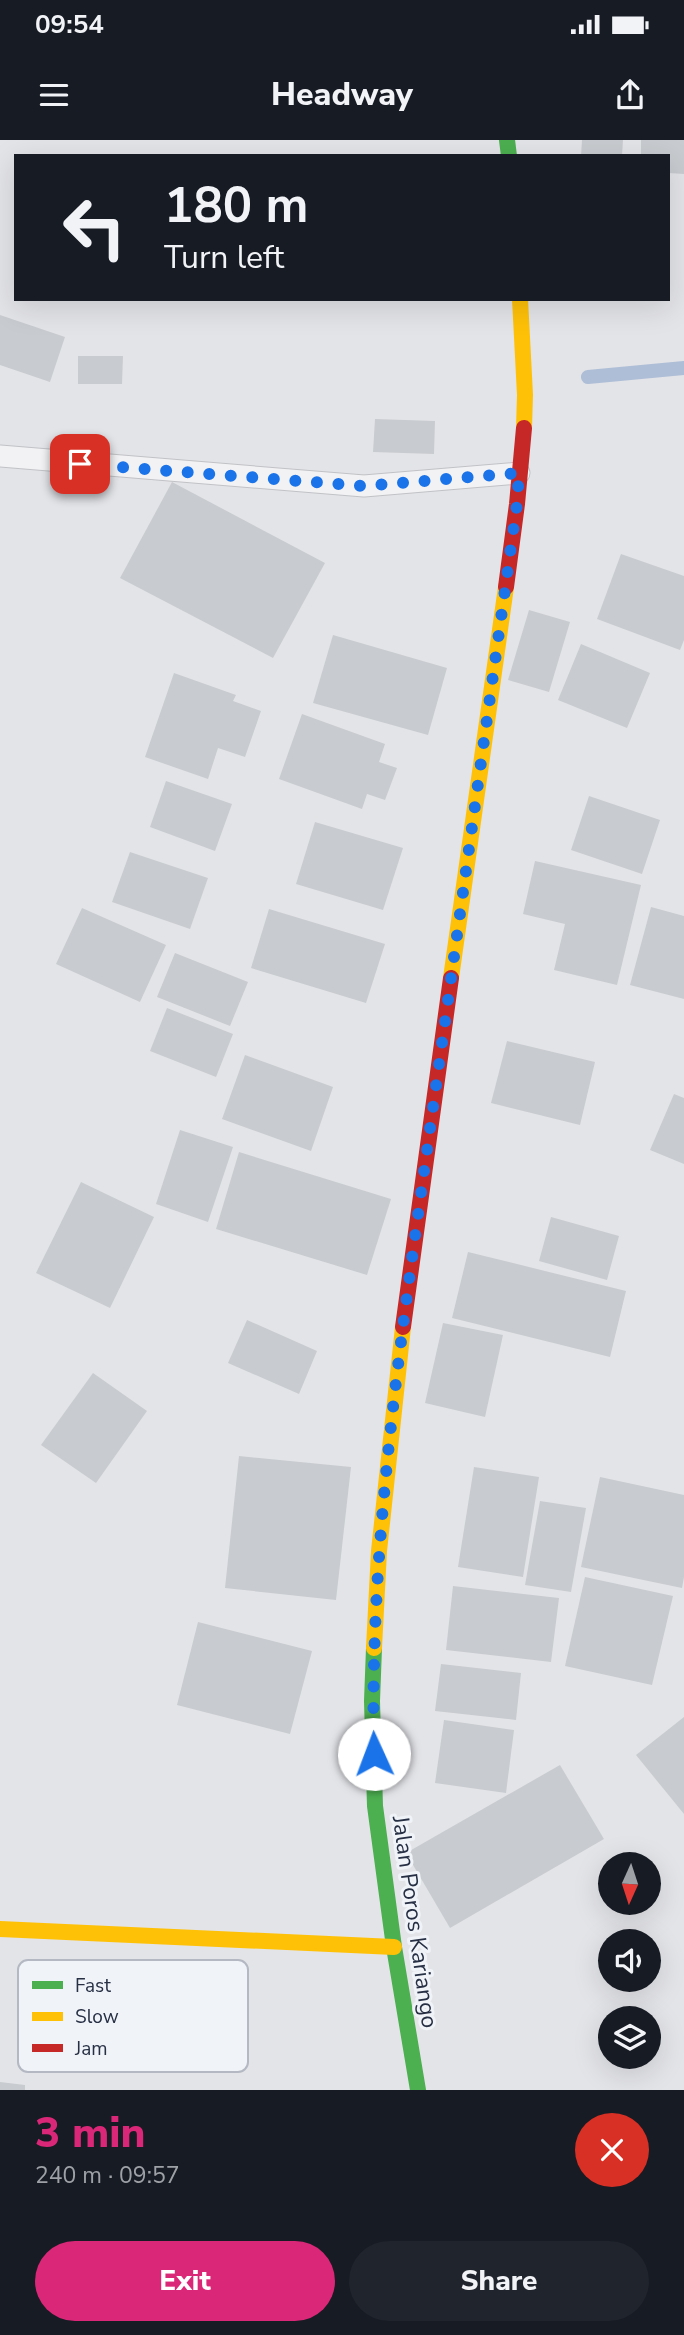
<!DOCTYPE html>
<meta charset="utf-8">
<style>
body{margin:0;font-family:"Nunito Sans",sans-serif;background:#20242c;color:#f1f3f6;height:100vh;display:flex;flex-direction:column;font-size:26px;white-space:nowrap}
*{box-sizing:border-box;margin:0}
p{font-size:23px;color:#9ea1a6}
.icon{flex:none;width:38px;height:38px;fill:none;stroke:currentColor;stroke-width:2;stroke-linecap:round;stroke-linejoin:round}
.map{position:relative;height:1950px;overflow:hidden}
.drawer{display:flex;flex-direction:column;background:#171b24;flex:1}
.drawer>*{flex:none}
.banner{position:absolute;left:14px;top:14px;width:656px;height:147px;border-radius:0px;box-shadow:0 7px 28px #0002;background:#171b24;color:#f1f3f6;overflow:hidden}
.needle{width:46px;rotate:183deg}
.buttons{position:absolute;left:598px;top:1712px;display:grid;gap:14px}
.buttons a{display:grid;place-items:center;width:63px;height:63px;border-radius:50%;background:#171b24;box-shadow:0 7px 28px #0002;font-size:35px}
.pin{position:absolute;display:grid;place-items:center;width:60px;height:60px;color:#fff;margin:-30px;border-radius:14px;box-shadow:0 4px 10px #0006}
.me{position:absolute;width:77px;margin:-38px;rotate:358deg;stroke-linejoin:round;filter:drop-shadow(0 0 5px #0008)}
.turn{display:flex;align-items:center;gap:24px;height:147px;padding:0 35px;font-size:32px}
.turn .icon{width:91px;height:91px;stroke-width:2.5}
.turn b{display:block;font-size:49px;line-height:60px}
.round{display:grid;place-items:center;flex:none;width:74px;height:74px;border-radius:37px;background:#20242c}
.summary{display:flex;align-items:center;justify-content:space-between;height:119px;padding:0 35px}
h1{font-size:42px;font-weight:800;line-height:52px;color:#db2777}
.button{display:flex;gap:14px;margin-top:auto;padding:14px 35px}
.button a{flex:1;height:80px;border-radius:42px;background:#db2777;color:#fff;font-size:28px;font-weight:800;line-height:80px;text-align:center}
.button a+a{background:#20242c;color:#f1f3f6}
.status{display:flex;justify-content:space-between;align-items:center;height:49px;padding:0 35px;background:#171b24;direction:ltr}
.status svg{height:19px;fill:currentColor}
header{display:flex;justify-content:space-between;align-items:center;height:91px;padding:0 35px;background:#171b24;font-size:32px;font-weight:800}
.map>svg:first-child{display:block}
</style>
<div class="status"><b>09:54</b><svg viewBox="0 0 49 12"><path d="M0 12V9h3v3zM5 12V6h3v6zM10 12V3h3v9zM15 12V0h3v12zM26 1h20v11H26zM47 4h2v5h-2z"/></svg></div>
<header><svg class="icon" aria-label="menu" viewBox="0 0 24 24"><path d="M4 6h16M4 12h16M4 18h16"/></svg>Headway<svg class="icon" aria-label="share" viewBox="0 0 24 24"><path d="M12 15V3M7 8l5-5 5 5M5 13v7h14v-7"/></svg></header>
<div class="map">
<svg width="684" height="1950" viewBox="0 0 684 1950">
<rect width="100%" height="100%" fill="#e3e4e8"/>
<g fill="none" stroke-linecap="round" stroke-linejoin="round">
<path stroke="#aebed6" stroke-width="14" d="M588,237l96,-9"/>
</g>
<g fill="#c8cbcf">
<path d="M582,0h41l-1,16h-41z"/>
<path d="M641,0h43v34l-16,-1v-17h-27z"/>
<path d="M0,175l65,22 -15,45 -50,-17z"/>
<path d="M78,216h45l-1,28h-44z"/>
<path d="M375,279l60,2 -1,33 -61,-2z"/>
<path d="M172,342l153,81 -52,95 -153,-80z"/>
<path d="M621,414l63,22v64l-4,10 -83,-31z"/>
<path d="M529,470l41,12 -21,70 -41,-12z"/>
<path d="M333,495l114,33 -19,67 -115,-32z"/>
<path d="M581,504l69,29 -23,55 -69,-28z"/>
<path d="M174,533l62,22 -3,6 28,10 -16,46 -27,-9 -10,31 -63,-22z"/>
<path d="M302,574l83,30 -6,18 18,6 -12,32 -18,-6 -5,15 -83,-30z"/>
<path d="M166,641l66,23 -17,47 -65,-24z"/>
<path d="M589,656l71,24 -18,54 -71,-24z"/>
<path d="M315,682l88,26 -20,62 -87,-26z"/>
<path d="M130,712l78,26 -18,51 -78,-27z"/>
<path d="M535,721l106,24 -24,100 -63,-15 11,-46 -42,-10z"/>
<path d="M651,767l33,9v83l-54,-14z"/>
<path d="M82,768l84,37 -26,57 -84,-38z"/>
<path d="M269,769l116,35 -19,59 -115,-35z"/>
<path d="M175,813l73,29 -18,44 -73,-29z"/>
<path d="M167,868l66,26 -17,43 -66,-26z"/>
<path d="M507,901l88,21 -15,63 -89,-22z"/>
<path d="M245,915l88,32 -22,64 -89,-32z"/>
<path d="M674,954l10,4v66l-34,-14z"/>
<path d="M180,990l53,17 -25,75 -52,-18z"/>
<path d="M239,1012l152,47 -24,76 -151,-46z"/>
<path d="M81,1042l73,35 -44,91 -74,-35z"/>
<path d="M551,1077l68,19 -12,44 -68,-19z"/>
<path d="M468,1112l158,39 -16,66 -158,-39z"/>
<path d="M247,1180l70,31 -18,43 -71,-31z"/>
<path d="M443,1183l60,12 -18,82 -60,-14z"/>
<path d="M93,1233l54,38 -51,72 -55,-38z"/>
<path d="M239,1316l112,11 -15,133 -111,-12z"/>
<path d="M474,1327l65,10 -16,100 -65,-10z"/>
<path d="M600,1337l84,18v82l-2,11 -101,-21z"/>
<path d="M540,1361l46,7 -15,84 -46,-7z"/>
<path d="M585,1437l88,19 -21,89 -87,-19z"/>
<path d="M453,1446l106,12 -8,64 -105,-12z"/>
<path d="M198,1482l114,29 -22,83 -113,-29z"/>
<path d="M441,1524l80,9 -5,47 -81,-9z"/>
<path d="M684,1577v97l-48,-59z"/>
<path d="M444,1580l70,10 -8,63 -71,-10z"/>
<path d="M560,1625l44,74 -154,89 -44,-75z"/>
<path d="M0,1942l25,3v5h-25z"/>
</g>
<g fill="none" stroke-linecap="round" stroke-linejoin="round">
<g stroke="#c1c2c6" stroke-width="23">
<path id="lane" d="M0,316l364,30 155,-13"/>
</g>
<use href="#lane" stroke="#f2f2f4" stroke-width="21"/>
<g stroke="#4caf50" stroke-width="16">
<path d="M507,0l2,16"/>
<path d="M374,1508l-2,53 3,105 19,141 24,143"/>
</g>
<g stroke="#ffc107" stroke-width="16">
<path d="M520,159l5,96 -1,33"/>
<path d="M451,838l55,-391"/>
<path d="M374,1508l5,-97 24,-224"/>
<path d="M0,1789l394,18"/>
</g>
<g stroke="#c62828" stroke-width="16">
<path d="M506,447l11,-83 7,-76"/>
<path d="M403,1187l48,-349"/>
</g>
</g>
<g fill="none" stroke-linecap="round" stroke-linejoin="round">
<path stroke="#1a73e8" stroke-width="12" stroke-dasharray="0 21.6" d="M80,324l284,22 155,-13 -2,31c-30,213 -59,426 -89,639 -28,203 -59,406 -54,611"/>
</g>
<g text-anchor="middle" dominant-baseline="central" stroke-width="6" stroke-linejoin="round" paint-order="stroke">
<g font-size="23" fill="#262f44" stroke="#f0f3f8">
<text transform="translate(415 1782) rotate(82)">Jalan Poros Kariango</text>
</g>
</g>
<rect x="18" y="1820" width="230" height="112" rx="10" fill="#f0f3f8" stroke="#b3b8c2" stroke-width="2"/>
<rect x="32" y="1841" width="31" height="8" fill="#4caf50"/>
<rect x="32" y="1872" width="31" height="9" fill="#ffc107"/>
<rect x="32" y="1904" width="31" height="8" fill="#c62828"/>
<g font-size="19" fill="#262f44">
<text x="75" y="1852">Fast</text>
<text x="75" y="1883">Slow</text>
<text x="75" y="1915">Jam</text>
</g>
</svg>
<div class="buttons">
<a><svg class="needle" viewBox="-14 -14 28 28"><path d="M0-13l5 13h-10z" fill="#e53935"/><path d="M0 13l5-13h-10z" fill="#9ea1a6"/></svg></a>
<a><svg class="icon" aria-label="sound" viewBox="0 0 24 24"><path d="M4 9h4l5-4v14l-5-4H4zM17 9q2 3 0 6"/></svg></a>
<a><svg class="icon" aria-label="layers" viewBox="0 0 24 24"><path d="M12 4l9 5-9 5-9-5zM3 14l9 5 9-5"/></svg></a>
</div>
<div class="pin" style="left:80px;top:324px;background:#d93025"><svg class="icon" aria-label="arrive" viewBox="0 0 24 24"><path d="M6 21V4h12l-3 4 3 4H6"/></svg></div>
<svg class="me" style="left:374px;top:1614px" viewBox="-20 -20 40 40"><circle r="19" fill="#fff"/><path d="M0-13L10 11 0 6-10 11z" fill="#1a73e8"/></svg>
<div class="banner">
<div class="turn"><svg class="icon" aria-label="left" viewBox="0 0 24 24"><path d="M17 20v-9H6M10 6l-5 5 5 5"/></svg><div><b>180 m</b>Turn left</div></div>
</div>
</div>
<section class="drawer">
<div class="summary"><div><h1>3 min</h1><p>240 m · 09:57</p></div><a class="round" style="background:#d93025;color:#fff"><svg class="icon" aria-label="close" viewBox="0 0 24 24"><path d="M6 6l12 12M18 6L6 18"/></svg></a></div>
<div class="button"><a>Exit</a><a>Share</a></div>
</section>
